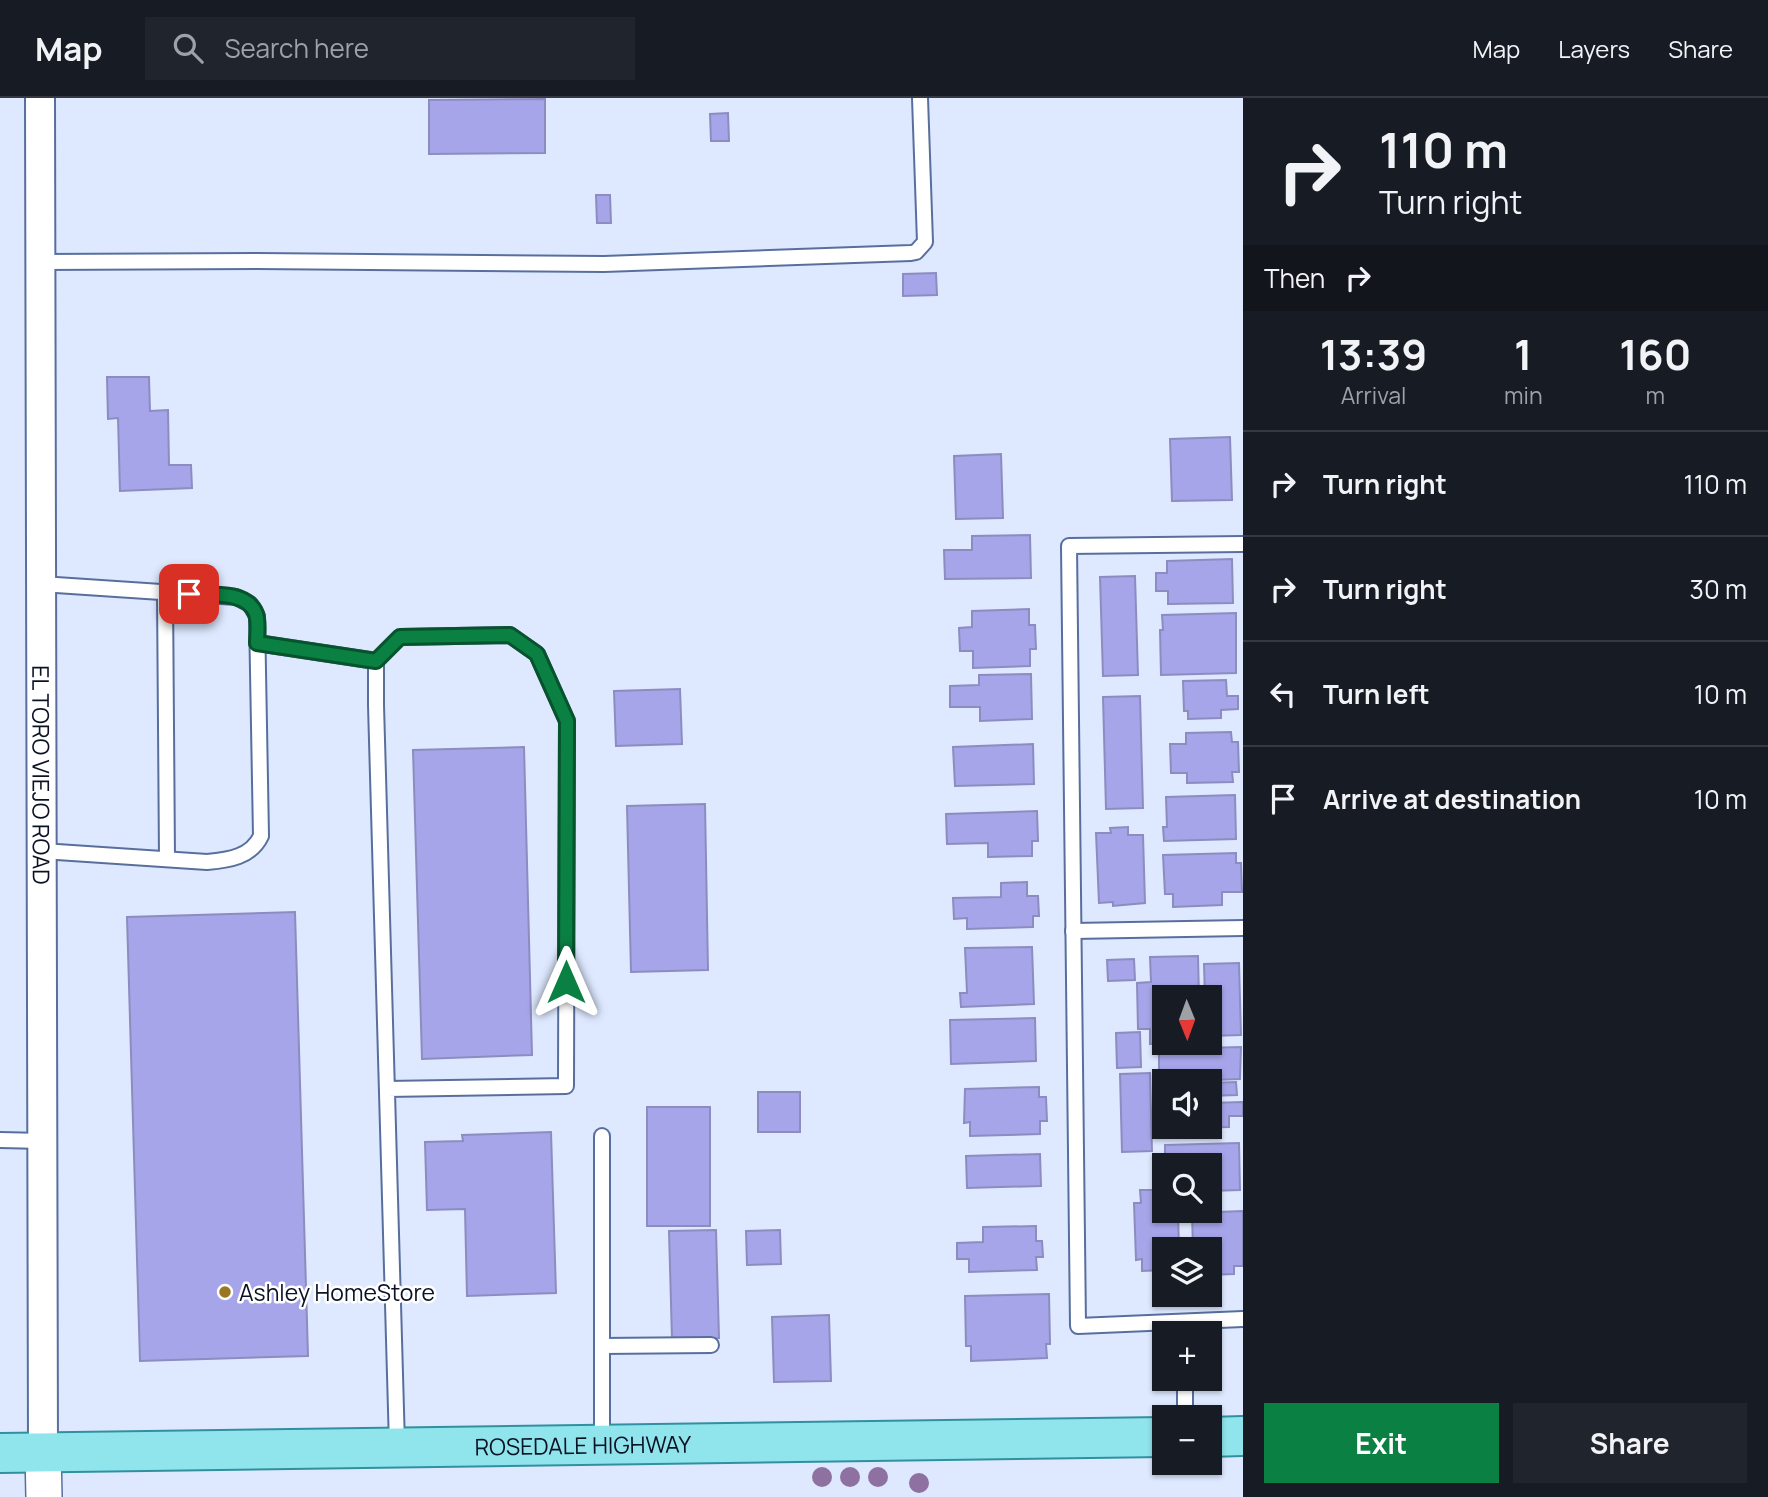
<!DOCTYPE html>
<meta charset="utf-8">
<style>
body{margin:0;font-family:Manrope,sans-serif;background:#20242c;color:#f1f3f6;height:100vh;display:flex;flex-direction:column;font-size:26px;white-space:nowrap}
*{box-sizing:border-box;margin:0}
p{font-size:23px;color:#9ea1a6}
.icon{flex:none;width:38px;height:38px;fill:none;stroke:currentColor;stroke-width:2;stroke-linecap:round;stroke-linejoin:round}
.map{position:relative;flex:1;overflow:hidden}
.panel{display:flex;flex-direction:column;background:#171b24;width:525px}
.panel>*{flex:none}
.guide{background:#171b24;color:#f1f3f6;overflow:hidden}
.needle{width:46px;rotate:179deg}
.fabs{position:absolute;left:1152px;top:887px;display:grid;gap:14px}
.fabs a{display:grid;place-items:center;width:70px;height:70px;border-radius:0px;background:#171b24;box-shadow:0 2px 5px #0004;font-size:35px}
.pin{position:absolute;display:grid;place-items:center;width:60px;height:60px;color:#fff;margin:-30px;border-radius:14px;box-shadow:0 4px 10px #0006}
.me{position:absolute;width:77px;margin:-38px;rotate:0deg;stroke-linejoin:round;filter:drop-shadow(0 0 5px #0008)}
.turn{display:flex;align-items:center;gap:24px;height:147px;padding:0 21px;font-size:32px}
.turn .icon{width:91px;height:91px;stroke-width:2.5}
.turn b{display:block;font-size:49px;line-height:60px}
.then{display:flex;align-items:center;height:66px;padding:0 21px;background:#0003;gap:14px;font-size:26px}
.eta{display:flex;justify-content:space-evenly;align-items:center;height:119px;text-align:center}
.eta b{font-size:42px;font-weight:700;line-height:49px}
.button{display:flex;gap:14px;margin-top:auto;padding:14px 21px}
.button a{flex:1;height:80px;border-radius:0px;background:#0b8043;color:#fff;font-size:28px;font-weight:700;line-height:80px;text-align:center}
.button a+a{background:#20242c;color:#f1f3f6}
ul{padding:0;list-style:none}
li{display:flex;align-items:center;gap:21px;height:105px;padding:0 21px;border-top:2px solid #363941}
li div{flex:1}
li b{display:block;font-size:26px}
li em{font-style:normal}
header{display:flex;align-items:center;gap:42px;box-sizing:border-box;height:98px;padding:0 35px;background:#171b24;border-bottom:2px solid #363941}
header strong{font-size:33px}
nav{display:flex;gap:38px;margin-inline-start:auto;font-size:24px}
.search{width:490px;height:63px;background:#20242c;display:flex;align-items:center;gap:18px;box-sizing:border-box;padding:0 24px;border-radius:0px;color:#9ea1a6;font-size:26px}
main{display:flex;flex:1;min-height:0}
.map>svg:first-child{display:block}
</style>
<header>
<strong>Map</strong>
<div class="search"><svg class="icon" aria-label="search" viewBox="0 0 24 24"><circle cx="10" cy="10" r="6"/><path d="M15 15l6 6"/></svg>Search here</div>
<nav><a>Map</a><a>Layers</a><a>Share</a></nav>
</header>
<main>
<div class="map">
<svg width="1243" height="1399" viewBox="0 0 1243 1399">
<rect width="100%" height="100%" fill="#dee9ff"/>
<g fill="#a6a5e9" stroke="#8c8cc1" stroke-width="2">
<path d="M545,1v54l-116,1v-54z"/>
<path d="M728,15l1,28h-18l-1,-27z"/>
<path d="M596,97h14l1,28h-14z"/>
<path d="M936,175l1,22 -34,1v-22z"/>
<path d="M107,279h42l1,34 18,-1 1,55h22l1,23 -72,3 -2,-73 -10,1z"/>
<path d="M1230,339l2,63 -60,1 -2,-62z"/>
<path d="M1001,356l2,64 -47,1 -2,-63z"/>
<path d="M1030,437l1,43 -86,1 -1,-29h28v-14z"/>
<path d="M1232,461l1,44 -65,1v-13h-12v-18h11v-12z"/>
<path d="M1135,478l3,99 -35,1 -3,-99z"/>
<path d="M1029,511v16h6l1,24h-6v17l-57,2v-17h-13l-1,-23 13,-1v-16z"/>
<path d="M1236,515v60l-75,2 -1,-45h3l-1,-15z"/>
<path d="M1031,576l1,45 -52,2v-14h-30v-21l29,-1v-10z"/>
<path d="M1226,582l1,16h11v13l-17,1v8l-33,1v-8h-4l-1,-30z"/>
<path d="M680,591l2,55 -66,2 -2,-55z"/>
<path d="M1140,598l3,112 -37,1 -3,-112z"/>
<path d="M1231,634l1,10h6l1,30h-7l1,10 -46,1v-10h-16l-1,-29h16v-11z"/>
<path d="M1033,646l1,40 -79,2 -2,-39z"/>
<path d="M524,649l8,308 -110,4 -9,-309z"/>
<path d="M1235,697l1,44 -72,2 -1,-14h4l-1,-30z"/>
<path d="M705,706l3,166 -77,2 -4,-166z"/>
<path d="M1037,713l1,30h-6v15l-44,1v-14l-41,1 -1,-30z"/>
<path d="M1128,729v8h15l2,68 -32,3v-4l-14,1 -3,-70h15l-1,-5z"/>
<path d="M1236,755v10h5l1,29h-20v13l-49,2v-13h-8l-2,-39z"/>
<path d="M1027,784v14h11l1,20h-6v11l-66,2v-11l-13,1 -1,-21 48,-1v-14z"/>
<path d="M295,814l13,444 -168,5 -13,-444z"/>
<path d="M1032,849l2,57 -73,3 -1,-14h7l-2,-45z"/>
<path d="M1198,858l1,42h-35v45h10l-24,1v-15h-12l-1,-46 14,-1 -1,-25z"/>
<path d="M1134,861l1,21 -27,1 -1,-21z"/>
<path d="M1239,865l2,72 -32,1v-38h-4l-1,-34z"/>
<path d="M1035,920l1,43 -85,3 -1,-44z"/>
<path d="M1140,934l1,35 -24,1 -1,-35z"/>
<path d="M1241,949l-1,32 -78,3v-7h-3v-26z"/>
<path d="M1150,975l2,78 -30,1 -2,-78z"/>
<path d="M1236,984l1,13 -28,1v-13z"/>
<path d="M1039,989v10h7l1,24h-7v13l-70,2v-14l-6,1 1,-34z"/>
<rect x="758" y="994" width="42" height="40"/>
<path d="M1243,1004v14h-14v11l-45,1 25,-1v-24z"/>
<rect x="647" y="1009" width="63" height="119"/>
<path d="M551,1034l5,161 -89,3 -2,-87 -38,1 -2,-68 38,-1 -1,-6z"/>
<path d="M1239,1045l1,47 -31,1v-25h-30v-5h-14v-16z"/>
<path d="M1040,1056l1,32 -74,2 -1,-32z"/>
<path d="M1140,1092h24v21h14l1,39h-15v20l-22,1v-12l-6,1 -2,-57h7z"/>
<path d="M1243,1113v55h-9v8l-25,1v-25h-16l-1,-37z"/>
<path d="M1036,1128v15h6l1,16h-7l1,13 -68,2v-13h-12v-16l26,-1v-15z"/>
<path d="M716,1132l3,108 -47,1 -3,-108z"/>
<path d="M780,1132l1,34 -34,1 -1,-34z"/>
<path d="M1049,1196l1,50h-4l1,14 -76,3v-15h-5l-1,-50z"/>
<path d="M829,1217l2,66 -57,1 -2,-65z"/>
</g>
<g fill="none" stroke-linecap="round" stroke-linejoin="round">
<g stroke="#586f9e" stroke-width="18">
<g id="service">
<path d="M40,164l217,-1 347,3 307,-11 5,-1 9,-10 -5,-144"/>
<path d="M1243,446l-174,2 9,780 165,-7"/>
<path d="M41,486l195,13 14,7 7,12 4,220c-10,21 -32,24 -54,26l-165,-11"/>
<path d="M165,495l2,266"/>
<path d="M257,545l119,18"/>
<path d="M1073,833l170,-3"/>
<path d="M387,991l179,-3 1,-365 -30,-67 -27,-19 -110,2 -24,24v44l21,740"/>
<path d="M0,1042l43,1"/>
<path d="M602,1248l109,-1"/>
<path d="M1185,1320v-39"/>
<path d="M602,1345v-307"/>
</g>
</g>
<g stroke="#586f9e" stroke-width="32">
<g id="minor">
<path id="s1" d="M40,0l3,1354"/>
</g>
</g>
<g stroke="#586f9e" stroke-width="38">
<path id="tertiary" d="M43,1354l1,45"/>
</g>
<g stroke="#31909f" stroke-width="42">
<g id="primary">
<path d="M1209,1339l34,-1"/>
<path id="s2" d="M0,1355l1164,-16"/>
</g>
</g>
<use href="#service" stroke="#fff" stroke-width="14"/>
<use href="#minor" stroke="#fff" stroke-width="28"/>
<use href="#tertiary" stroke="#fff" stroke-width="35"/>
<use href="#primary" stroke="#90e5ed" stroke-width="38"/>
</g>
<g fill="#8f71a1">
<circle cx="822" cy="1379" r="10"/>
<circle cx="850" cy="1379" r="10"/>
<circle cx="878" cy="1379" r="10"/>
<circle cx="919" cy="1385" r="10"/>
</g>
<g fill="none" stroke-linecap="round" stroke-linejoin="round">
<g stroke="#07532c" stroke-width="18">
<path id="route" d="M189,496c21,1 58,-4 67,20 3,9 1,20 1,29l119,18 24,-24 110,-2 27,19 30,67 -1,261"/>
</g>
<use href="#route" stroke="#0b8043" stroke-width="12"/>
</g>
<circle fill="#9a7621" stroke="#fff" stroke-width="2.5" cx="225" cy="1194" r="7"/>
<g text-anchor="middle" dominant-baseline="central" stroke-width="5" stroke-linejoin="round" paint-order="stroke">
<g font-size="23" fill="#0a1224" stroke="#fff">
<text stroke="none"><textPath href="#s1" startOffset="677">EL TORO VIEJO ROAD</textPath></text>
<text stroke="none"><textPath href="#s2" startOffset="583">ROSEDALE HIGHWAY</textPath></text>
</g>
<g font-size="23" fill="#0a1224" stroke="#fff" text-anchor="start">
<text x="239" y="1194">Ashley HomeStore</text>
</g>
</g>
</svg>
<div class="fabs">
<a><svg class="needle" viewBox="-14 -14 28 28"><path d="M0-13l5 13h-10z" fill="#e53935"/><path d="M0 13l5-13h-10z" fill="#9ea1a6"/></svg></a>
<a><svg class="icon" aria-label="sound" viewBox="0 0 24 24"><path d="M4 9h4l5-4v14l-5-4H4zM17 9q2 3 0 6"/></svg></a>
<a><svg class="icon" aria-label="search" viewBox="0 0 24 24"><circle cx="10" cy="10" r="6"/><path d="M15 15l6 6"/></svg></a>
<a><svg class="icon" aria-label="layers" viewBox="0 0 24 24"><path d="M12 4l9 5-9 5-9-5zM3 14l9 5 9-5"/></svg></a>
<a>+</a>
<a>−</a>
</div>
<div class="pin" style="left:189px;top:496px;background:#d93025"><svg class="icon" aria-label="arrive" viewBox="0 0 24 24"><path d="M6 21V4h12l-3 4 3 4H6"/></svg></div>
<svg class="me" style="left:566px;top:884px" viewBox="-20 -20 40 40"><path d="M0-17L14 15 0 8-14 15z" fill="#0b8043" stroke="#fff" stroke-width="4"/></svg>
</div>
<section class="panel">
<div class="guide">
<div class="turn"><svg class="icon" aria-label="right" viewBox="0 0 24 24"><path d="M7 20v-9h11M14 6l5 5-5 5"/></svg><div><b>110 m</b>Turn right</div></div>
<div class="then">Then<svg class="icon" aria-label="right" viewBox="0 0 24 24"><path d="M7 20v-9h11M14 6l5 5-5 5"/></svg></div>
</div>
<div class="eta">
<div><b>13:39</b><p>Arrival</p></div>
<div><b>1</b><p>min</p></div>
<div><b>160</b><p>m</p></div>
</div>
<ul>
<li><svg class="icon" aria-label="right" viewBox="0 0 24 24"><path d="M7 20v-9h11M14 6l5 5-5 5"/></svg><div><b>Turn right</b></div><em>110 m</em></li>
<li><svg class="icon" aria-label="right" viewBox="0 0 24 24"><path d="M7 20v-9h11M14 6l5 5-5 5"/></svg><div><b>Turn right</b></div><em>30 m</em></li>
<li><svg class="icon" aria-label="left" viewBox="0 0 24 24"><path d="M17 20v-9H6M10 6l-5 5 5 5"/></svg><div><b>Turn left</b></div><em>10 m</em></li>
<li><svg class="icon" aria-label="arrive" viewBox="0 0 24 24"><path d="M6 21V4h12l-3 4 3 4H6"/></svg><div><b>Arrive at destination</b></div><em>10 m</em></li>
</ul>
<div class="button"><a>Exit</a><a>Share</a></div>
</section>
</main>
